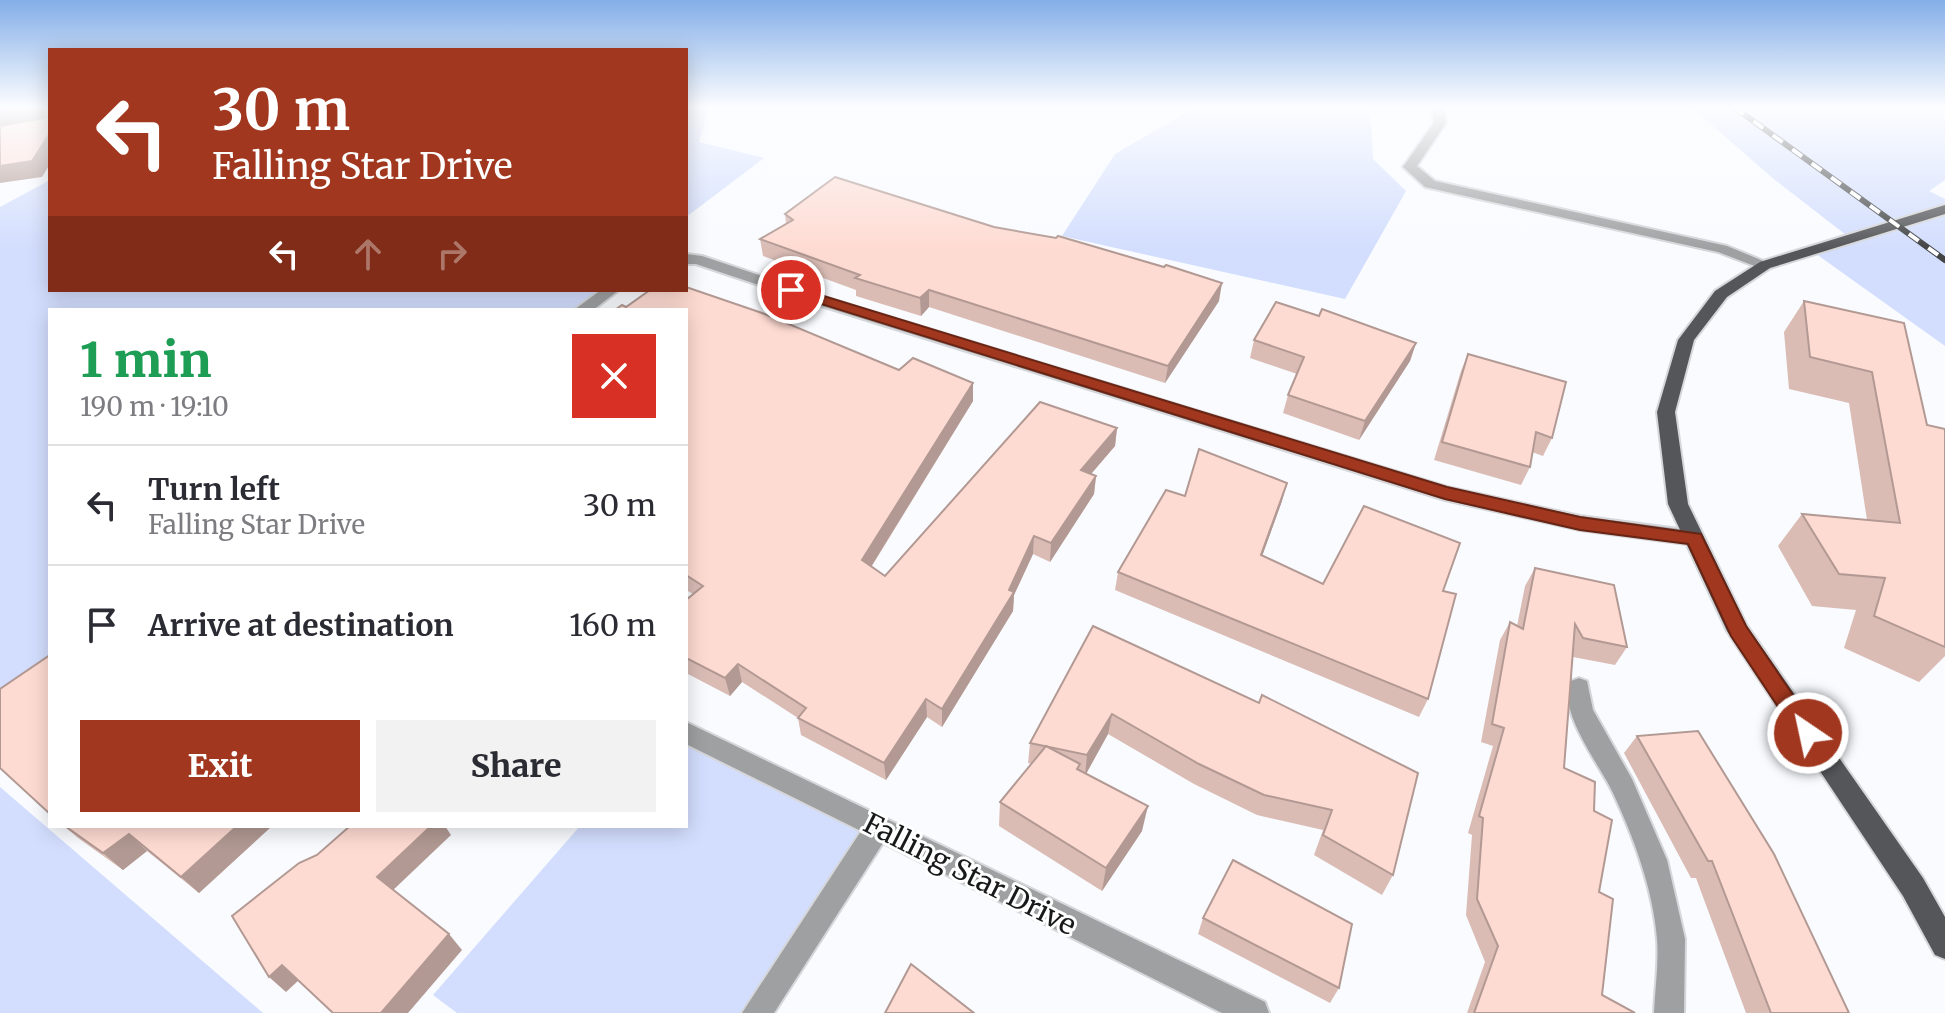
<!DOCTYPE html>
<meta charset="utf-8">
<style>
body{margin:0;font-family:Merriweather,serif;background:#f2f2f3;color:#2b2b33;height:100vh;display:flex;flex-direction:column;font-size:30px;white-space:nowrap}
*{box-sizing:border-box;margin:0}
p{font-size:26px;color:#7c7c81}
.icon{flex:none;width:44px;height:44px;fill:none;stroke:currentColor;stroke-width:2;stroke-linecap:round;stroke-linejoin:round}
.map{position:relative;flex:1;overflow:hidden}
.side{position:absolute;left:48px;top:308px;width:640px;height:520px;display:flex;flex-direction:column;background:#fff;border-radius:0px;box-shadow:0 4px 20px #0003}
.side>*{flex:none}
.guide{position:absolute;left:48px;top:48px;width:640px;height:244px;border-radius:0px;box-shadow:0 4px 20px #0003;background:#a0371e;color:#fff;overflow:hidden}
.pin{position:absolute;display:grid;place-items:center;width:68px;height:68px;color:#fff;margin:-34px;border:4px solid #fff;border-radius:50%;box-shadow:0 2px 8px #0007}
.me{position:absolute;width:88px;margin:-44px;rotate:326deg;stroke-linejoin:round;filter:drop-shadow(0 0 6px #0008)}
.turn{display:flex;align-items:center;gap:28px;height:168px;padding:0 32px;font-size:36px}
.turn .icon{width:104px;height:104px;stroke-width:2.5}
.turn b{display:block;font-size:56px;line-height:68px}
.lanes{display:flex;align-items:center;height:76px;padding:0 32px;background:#0003;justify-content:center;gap:40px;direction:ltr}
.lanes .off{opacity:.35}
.round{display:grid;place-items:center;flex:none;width:84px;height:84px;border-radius:0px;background:#f2f2f3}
.summary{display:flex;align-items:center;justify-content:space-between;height:136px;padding:0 32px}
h1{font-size:48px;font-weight:800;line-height:60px;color:#1e9e55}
.action{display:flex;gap:16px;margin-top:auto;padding:16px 32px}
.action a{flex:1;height:92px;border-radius:0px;background:#a0371e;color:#fff;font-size:32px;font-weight:800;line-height:92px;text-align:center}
.action a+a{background:#f2f2f3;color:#2b2b33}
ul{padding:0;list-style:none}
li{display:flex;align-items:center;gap:24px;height:120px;padding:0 32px;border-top:2px solid #e1e1e2}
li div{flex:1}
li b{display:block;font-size:30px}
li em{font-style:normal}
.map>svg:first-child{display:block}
</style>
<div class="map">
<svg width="1945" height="1013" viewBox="0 0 1945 1013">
<rect width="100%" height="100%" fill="#f9fbff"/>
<g fill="#d3defe">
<path d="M686,107h23l-10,35 65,16 -78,59z"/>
<path d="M1195,107h175l3,52 33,32 -61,108 -283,-63 53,-82z"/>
<path d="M1691,107h254v73l-16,11 16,8v147l-133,-95 38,-13 -75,-58z"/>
<path d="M50,180v110h561l-29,20h-532v371l-50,34v-508z"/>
<path d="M686,732l192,96 -121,185h-300l-24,-18 147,-169h106z"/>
<path d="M0,787l263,226h-263z"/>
</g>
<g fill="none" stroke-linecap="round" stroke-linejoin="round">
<g stroke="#d5d7da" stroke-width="4">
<g id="minor">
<path d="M1432,107h12l2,16 -29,43 18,15 292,65 46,19 -8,5 -47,-18 -293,-65 -22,-20 31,-44z"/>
<path d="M686,254l16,2 122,41 623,190 133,29 114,15 7,2 3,5 -3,5 -7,2 -114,-15 -135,-30 -633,-197 -116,-39h-10z"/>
<path d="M601,290h18l-26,20h-19z"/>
<path d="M1579,678l8,3 6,29 39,69 35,81 18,79 -1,74h-30c1,-24 5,-50 3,-74 -4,-50 -23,-101 -44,-146 -13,-28 -57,-83 -42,-112z"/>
<path d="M686,722l579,280 4,11h-47l-339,-170 -109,170h-32l119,-182 -175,-87z"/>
</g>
</g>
<g stroke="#d5d7da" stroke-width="4">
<path id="major" d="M1945,205v9l-175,54 -43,29 -33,43 -19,72 13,92 59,122 176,252 22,39v42l-10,-4 -32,-59 -176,-265 -59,-127 -11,-92 21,-72 37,-49 45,-29z"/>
</g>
<use href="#minor" fill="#9fa0a1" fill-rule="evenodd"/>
<use href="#major" fill="#555659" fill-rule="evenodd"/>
<g stroke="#424445" stroke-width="6">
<path id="rail" d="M1734,107l211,153"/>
</g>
<use href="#rail" stroke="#fff" stroke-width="4" stroke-dasharray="12" stroke-linecap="butt"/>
</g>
<g fill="#dabcb5">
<path d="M785,214l434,87 -54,82 -236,-76 -8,9 -65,-20v-6l-93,-34 -3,-17 26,-16z"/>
<path d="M686,287l76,26 137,57 14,-12 60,25v18l-101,165 13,10 155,-174 77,26 -2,18 -24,28 5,2 -2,18 -44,68 -17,-8 -19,41 -1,16 -71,116 -15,-10 -41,63 -85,-45 -3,-17 -56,-36 -12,14 -44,-23v-73l7,-6 -7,-4v-280h-71l7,-5 4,2 24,-17h36z"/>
<path d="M1804,301l123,124 18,4v227l-26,26 -75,-34 12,-38 -44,-4 -34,-60 24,-32 65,6 -18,-117 -60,-14 -5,-57z"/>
<path d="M1319,316l97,27 -6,18 -51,79 -76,-27 5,-18 9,-21 -47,-16 4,-18z"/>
<path d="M1468,354l84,84 -9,18 -11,-4 -2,15 -9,18 -87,-25 27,-89z"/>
<path d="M1185,496l97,5 -20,55 61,28 120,7 -15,108 -9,18 -304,-127 3,-18z"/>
<path d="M1535,568l92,79 -12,18 -42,-8 -9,111 30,43 5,81 3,103 33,18h-168l18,-51 -19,-47 6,-80 -4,-2 25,-87 -12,-4 19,-102 10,-18 7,4 8,-40z"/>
<path d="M1093,626l166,77 134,172 -11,20 -68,-40 9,-25 -66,-15 -63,-31 -86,-50 -22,39 56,58 -40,60 -103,-65 1,-24 32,-38 -4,-1 2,-20z"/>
<path d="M1637,736l212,277h-103l-50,-135h-5l-67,-125z"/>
<path d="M64,826h208l-73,67 -52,-42 -24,19 -45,-32z"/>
<path d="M1203,918l136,70 -9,15 -132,-69z"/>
</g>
<g fill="#b29993">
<path d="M31,107h10l8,14 -49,9v-17z"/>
<path d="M50,133v31l-8,13 -42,6v-17z"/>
<path d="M1222,283l-3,18 -54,82 3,-17z"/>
<path d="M929,290v17l-8,9 -1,-18z"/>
<path d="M1416,343l-6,18 -51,79 6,-19z"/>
<path d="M973,383v18l-109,177 -2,-18z"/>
<path d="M1117,428l-2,18 -36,42 2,-18z"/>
<path d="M1096,476l-2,18 -44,68 1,-19z"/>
<path d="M1287,483l-5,18 -26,72 5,-18z"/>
<path d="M1034,536l-1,18 -19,41 -1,16 -71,116v-18l67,-119z"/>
<path d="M738,664l4,18 -12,14 -5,-18z"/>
<path d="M926,699l1,18 -41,63 -2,-17z"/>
<path d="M1112,714l-4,20 -23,42 2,-21z"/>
<path d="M1148,806l-6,25 -40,60 4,-23z"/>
<path d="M237,826h35l-73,67 -18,-16z"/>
<path d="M431,826h14l6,9 -61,58 -13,-16z"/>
<path d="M129,834l18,17 -24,19 -20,-17z"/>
<path d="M449,934l13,16 -54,63h-27z"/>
<path d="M282,965l17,15 -13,12 -17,-15z"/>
</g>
<g fill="#fedbd2" stroke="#b29993" stroke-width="2">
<path d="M0,107h31l-31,6z"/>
<path d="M42,107h8v26l-18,28 -32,5v-40l43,-8v-9z"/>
<path d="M835,177l159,50 62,11 2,-2 106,31 2,-2 56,18 -54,83 -239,-76 -9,8 -65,-20 5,-3 -100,-36 33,-19 -8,-6z"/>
<path d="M686,287l76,26 137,57 14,-12 60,25 -111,177 23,16 155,-174 77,26 -36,42 15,6 -45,67 -17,-7 -25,54 5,2 -72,117 -16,-10 -42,64 -86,-45 8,-10 -68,-44 -13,14 -39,-20v-58l17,-14 -17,-11v-265h-71l7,-5 4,2 24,-17h36z"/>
<path d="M1804,301l100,22 23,102 18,4v218l-71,-31 11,-38 -46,-4 -37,-60 98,9 -28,-151 -62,-15z"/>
<path d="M1276,302l43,14 3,-7 94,34 -51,78 -77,-26 16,-38 -50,-17z"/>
<path d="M1468,354l98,28 -14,56 -16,-6 -6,35 -88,-25z"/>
<path d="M1199,449l88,34 -26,72 62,29 41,-78 96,37 -17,48 13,3 -28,105 -310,-127 48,-82 19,6z"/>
<path d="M1535,568l79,17 13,62 -44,-9 -8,-14 -11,144 31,14 -1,29 18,9 -13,72 14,7 -11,96 33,18h-161l24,-67 -21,-47 6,-81 -4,-2 25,-88 -12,-4 18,-102 13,7z"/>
<path d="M1093,626l166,77 3,-8 156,78 -25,102 -70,-40 9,-25 -68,-15 -65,-31 -87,-50 -25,41 -57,-12z"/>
<path d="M50,655v159l-50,-46v-79z"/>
<path d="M1698,731l76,123 75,159h-78l-59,-152h-4l-71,-125z"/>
<path d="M1046,746l34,18 -3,5 71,37 -42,62 -106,-66z"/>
<path d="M65,826h172l-56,51 -52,-43 -26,19z"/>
<path d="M350,826h81l-54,51 72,57 -68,79h-48l-51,-48 -13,12 -37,-61 67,-53 18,-8z"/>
<path d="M1233,860l119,64 -13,64 -136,-70z"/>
<path d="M911,964l63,49h-89z"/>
</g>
<linearGradient id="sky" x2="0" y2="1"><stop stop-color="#84aee8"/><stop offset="0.43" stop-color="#fcfdff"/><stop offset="1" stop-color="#fcfdff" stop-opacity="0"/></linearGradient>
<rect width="1945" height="249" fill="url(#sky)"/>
<path fill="#a0371e" stroke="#682414" stroke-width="2" d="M791,286l656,201 133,30 121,17 45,92 73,107 -3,7 -8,3 -8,-3 -69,-104 -43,-92 -108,-14 -135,-31 -659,-206 -2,-3z"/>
<g text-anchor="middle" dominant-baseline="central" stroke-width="6" stroke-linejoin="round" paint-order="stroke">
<g font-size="28" fill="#18191a" stroke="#fff">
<text transform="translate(970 874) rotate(27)">Falling Star Drive</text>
</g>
</g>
</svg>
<div class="pin" style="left:791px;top:290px;background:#d93025"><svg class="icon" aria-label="arrive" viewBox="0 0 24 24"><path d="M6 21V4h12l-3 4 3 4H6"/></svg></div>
<svg class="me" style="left:1808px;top:733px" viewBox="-20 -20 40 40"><circle r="17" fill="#a0371e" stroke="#fff" stroke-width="3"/><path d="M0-11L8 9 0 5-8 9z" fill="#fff"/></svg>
<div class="guide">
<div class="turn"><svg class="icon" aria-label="left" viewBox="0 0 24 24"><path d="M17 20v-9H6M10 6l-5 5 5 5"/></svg><div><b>30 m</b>Falling Star Drive</div></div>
<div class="lanes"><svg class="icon" aria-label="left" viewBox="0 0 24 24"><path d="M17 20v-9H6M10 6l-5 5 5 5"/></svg><svg class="icon off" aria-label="ahead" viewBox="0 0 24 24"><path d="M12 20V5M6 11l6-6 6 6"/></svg><svg class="icon off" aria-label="right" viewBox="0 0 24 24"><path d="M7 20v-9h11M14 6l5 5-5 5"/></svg></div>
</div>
<section class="side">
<div class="summary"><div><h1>1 min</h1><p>190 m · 19:10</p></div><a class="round" style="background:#d93025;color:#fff"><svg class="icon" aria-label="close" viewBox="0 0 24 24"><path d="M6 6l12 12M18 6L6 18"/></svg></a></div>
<ul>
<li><svg class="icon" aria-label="left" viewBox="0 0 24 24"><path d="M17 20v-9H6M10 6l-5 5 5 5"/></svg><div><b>Turn left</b><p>Falling Star Drive</p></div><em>30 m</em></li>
<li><svg class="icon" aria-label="arrive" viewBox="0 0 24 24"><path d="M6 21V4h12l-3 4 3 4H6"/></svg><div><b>Arrive at destination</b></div><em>160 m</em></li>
</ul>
<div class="action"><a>Exit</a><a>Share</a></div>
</section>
</div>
